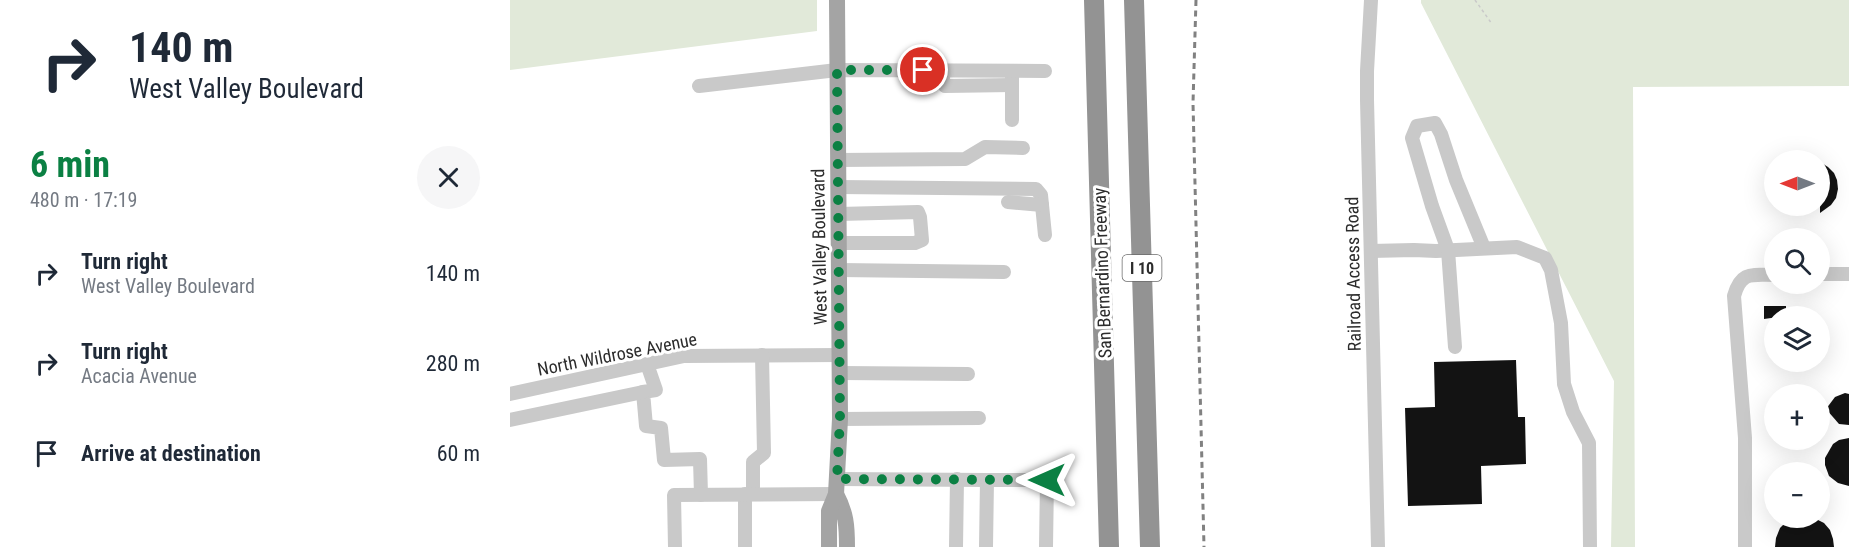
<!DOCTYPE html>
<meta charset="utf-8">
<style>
body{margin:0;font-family:"Roboto Condensed",sans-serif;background:#f6f6f7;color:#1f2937;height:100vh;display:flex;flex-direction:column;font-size:22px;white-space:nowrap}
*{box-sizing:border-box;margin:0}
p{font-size:20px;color:#747a83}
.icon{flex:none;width:33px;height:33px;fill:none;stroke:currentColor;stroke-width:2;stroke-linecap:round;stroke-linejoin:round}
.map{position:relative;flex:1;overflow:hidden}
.drawer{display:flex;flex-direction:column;background:#fff;width:510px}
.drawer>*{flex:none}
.guide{background:#fff;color:#1f2937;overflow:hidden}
.needle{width:39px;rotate:270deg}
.controls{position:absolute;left:1254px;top:150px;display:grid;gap:12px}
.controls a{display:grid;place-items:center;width:66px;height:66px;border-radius:50%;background:#fff;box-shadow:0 6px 24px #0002;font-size:30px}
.pin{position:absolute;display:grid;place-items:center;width:51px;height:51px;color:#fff;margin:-26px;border:3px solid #fff;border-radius:50%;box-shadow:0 2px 6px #0007}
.me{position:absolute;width:66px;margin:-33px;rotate:270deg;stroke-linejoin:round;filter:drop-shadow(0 0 4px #0008)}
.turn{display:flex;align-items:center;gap:21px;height:126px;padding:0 30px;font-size:27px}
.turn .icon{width:78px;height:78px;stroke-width:2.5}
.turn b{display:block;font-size:42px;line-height:51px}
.round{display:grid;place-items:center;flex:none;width:63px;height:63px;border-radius:32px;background:#f6f6f7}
.headline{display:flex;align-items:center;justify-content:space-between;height:102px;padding:0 30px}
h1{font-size:36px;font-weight:700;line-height:45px;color:#0b8043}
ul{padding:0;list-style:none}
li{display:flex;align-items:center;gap:18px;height:90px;padding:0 30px}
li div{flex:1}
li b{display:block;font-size:22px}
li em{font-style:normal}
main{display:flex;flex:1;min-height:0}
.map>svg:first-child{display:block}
</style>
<main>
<section class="drawer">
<div class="guide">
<div class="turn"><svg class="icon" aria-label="right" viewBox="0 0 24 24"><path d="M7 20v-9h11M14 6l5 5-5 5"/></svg><div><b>140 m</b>West Valley Boulevard</div></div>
</div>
<div class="headline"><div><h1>6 min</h1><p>480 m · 17:19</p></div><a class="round"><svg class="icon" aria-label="close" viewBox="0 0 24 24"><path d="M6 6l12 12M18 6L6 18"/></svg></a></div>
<ul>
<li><svg class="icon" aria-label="right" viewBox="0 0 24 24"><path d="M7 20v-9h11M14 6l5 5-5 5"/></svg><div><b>Turn right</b><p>West Valley Boulevard</p></div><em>140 m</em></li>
<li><svg class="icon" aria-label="right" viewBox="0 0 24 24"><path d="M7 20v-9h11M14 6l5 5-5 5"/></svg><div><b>Turn right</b><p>Acacia Avenue</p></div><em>280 m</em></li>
<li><svg class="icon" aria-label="arrive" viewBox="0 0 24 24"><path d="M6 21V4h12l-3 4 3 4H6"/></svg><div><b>Arrive at destination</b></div><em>60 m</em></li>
</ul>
</section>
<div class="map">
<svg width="1339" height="547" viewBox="0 0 1339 547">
<rect width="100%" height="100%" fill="#fff"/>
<g fill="#e1e9d9">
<path d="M0,0h307v31l-307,39z"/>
<path d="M911,0h428v86l-216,1 2,460h-24l3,-166 -193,-378z"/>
</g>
<g fill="#131313">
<path d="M1310,162l8,5 6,6 3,7 1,9 -2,9 -5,7 -11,8z"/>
<path d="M1254,306h22v10l-22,3z"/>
<path d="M1006,360l2,57h7l1,47 -45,2 1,38 -74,2 -3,-98 30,-1 -1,-45z"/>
<path d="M1335,393l4,1v31l-10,-1 -13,-15 9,-12z"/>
<path d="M1339,438v48l-11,-3 -9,-7 -4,-11v-7l8,-14 6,-4z"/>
<path d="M1285,518h19l10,5 6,7 3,9 1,8h-59l1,-9 4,-10 7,-7z"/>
</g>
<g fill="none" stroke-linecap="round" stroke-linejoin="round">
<path stroke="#c9c9c9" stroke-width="1.5" stroke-dasharray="3 3" stroke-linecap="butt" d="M965,0l17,24"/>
<g stroke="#c9c9c9" stroke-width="14">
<path d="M861,0l-4,71v29l11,447"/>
<path d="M433,70v11l2,5 67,-1"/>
<path d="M502,77v43"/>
<path d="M189,86l138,-16 208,1"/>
<path d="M328,160l127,-1 20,-12 38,1"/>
<path d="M328,187l198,2 5,6 4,40"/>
<path d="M498,202l34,3"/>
<path d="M329,214l79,-2 2,5 2,23 -7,3h-76"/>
<path d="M861,251l43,-1 22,1 81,-4 28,11 6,12 10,53 3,61 9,28 16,31 1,104"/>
<path d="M329,270l165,2"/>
<path d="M1310,274h29"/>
<path d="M945,347l-7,-97 -16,-44 -20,-68 5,-12 18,-3 6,11 15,46 28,68"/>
<path d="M137,364l9,26 -13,2 3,34 15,2 3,32 36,-1 1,36"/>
<path d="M330,373l128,1"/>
<path d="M0,394l174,-38 156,-1"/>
<path d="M330,419l139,-1"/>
<path d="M0,420l133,-28"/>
<path d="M327,479l150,1 -1,67"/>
<path d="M477,480h60l-1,67"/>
<path d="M235,494v53"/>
<path d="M243,494v-32l11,-9 -2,-98"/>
<path d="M165,547l-1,-52 162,-1"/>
<path d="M446,547l1,-68"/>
<path d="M1235,547v-109l-11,-142c7,-25 18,-21 40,-21"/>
</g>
<g stroke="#a4a4a4" stroke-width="16">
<path d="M326,494c10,19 11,31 11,53"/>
<path d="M319,547v-36l7,-17 4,-75 -3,-419"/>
</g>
<g stroke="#939393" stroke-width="20">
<path d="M584,0l15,547"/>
<path d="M624,0l16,547"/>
</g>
<path stroke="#818181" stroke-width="3" stroke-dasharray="6 4.5" stroke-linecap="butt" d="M686,0l-3,103 11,444"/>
</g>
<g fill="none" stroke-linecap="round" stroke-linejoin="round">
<path stroke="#0b8043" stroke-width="10" stroke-dasharray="0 18" d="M413,70h-86l3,349 -3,60 210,1"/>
</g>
<g text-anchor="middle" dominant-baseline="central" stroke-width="6" stroke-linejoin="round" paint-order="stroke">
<rect fill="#fff" stroke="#6b6b6b" stroke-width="1.5" x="612.5" y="255" width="39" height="26" rx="4.5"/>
<g font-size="16" font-weight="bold" fill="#2c2c2c">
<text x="632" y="268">I 10</text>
</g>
<g font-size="18" fill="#2c2c2c" stroke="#fff">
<text transform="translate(309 247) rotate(-91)">West Valley Boulevard</text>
<text transform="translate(592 273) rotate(-92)">San Bernardino Freeway</text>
<text transform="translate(843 274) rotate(-91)">Railroad Access Road</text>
<text transform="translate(107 354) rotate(-11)">North Wildrose Avenue</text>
</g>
</g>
</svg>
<div class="controls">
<a><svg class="needle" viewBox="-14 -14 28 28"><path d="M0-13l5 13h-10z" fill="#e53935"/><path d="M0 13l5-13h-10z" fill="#747a83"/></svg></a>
<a><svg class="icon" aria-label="search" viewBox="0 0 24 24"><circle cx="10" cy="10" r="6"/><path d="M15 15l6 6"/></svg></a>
<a><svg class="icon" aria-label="layers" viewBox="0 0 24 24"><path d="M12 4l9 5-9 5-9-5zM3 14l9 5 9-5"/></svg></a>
<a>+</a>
<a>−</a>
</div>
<div class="pin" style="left:413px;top:70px;background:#d93025"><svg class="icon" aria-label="arrive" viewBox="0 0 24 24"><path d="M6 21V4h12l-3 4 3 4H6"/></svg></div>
<svg class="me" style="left:537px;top:480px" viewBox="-20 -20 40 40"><path d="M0-17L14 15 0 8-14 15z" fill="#0b8043" stroke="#fff" stroke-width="4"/></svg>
</div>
</main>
